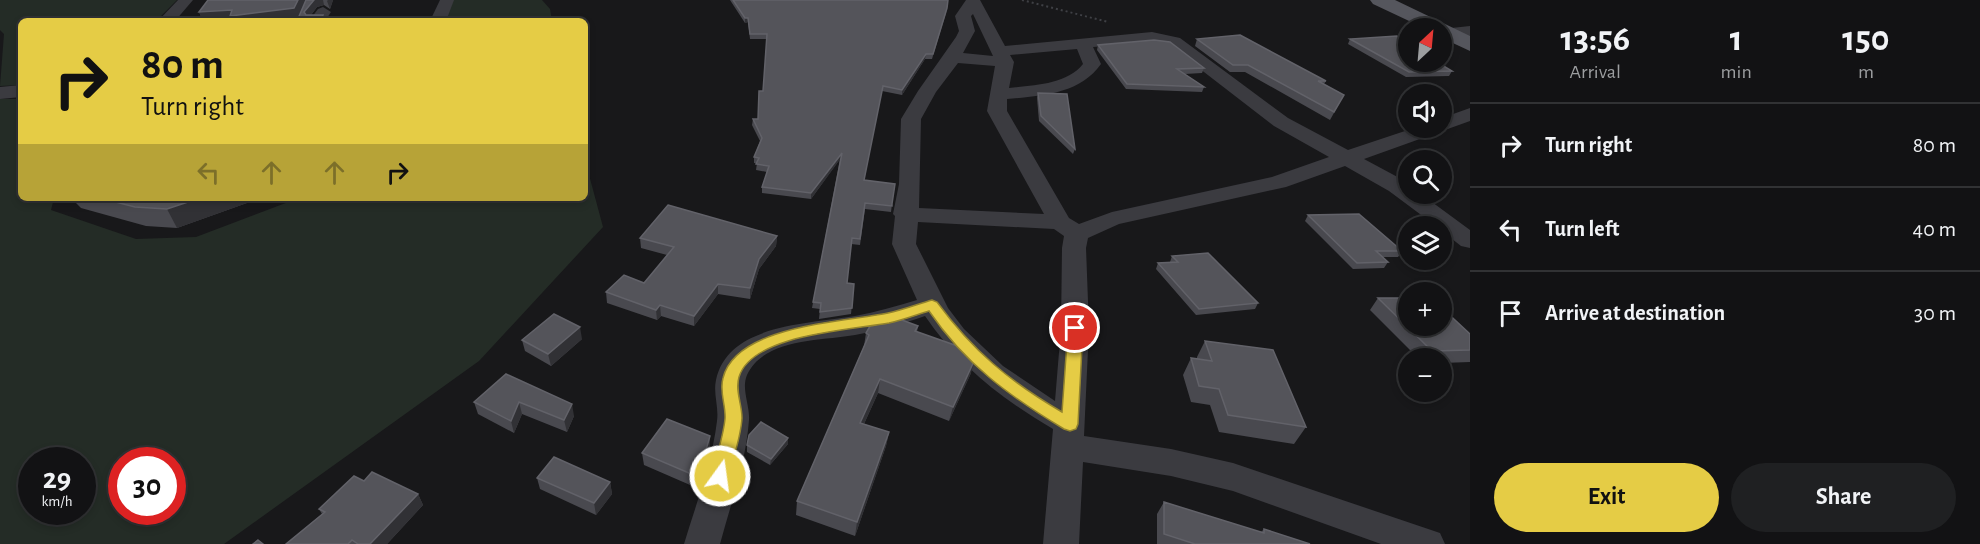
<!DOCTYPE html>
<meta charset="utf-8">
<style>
body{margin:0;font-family:"Alegreya Sans",sans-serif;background:#1f2022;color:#f1f3f6;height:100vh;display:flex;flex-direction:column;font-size:22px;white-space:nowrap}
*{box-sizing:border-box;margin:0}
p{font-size:20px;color:#9c9ea0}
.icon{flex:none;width:33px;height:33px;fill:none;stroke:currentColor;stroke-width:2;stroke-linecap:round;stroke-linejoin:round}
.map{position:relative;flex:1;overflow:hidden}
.details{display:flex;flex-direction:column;background:#121214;width:510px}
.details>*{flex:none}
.top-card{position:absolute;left:18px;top:18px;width:570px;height:183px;border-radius:9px;box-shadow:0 3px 9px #0003,0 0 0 2px #313234;background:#e5cc45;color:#111;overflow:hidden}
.needle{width:39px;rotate:26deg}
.buttons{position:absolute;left:1398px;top:18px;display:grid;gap:12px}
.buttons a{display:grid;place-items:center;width:54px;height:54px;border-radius:50%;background:#121214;box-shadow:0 3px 9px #0003,0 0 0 2px #313234;font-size:30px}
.speed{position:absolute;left:18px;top:447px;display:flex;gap:12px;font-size:30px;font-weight:700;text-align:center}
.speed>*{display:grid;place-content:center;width:78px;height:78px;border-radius:50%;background:#121214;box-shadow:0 3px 9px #0003,0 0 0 2px #313234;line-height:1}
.speed small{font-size:15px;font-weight:400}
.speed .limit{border:9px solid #d22;background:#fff;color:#111}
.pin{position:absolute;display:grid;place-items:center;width:51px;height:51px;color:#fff;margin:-26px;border:3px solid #fff;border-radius:50%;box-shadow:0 2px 6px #0007}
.me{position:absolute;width:66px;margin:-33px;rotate:14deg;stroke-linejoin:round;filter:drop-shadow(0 0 4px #0008)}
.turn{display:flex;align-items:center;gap:21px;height:126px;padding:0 24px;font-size:27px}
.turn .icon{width:78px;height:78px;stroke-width:2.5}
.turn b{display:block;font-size:42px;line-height:51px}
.lanes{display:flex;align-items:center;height:57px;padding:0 24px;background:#0003;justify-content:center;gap:30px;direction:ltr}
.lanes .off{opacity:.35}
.eta{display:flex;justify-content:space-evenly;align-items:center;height:102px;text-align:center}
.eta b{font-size:36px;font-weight:600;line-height:42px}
.primary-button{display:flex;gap:12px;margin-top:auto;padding:12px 24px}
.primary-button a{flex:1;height:69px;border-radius:36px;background:#e5cc45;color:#111;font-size:24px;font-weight:600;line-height:69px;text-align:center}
.primary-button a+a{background:#1f2022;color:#f1f3f6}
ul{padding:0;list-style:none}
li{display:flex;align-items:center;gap:18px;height:84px;padding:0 24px;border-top:2px solid #313234}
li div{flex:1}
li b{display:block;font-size:22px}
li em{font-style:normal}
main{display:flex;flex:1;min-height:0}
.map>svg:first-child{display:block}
</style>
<main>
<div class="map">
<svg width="1470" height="544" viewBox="0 0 1470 544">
<rect width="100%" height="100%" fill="#18181a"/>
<g fill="#242c26" fill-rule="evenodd">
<path d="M0,0h177l-21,21h-135v64l-21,1 4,-52 -4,-4z"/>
<path d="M451,0h91l8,9 2,12h-108z"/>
<path d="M0,99h21v99h33l-3,12 85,29 60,-2 103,-39h286v-38l18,67 -124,134 -255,183h-224zM32,460h50v52h-50zM122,460h50v52h-50z"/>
</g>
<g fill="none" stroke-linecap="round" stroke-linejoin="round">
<path stroke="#3f4045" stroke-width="2" stroke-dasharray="2 3" stroke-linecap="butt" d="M1022,0l86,22"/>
<g fill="#3b3b40" fill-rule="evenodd">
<path d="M178,0h15l-18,21h-17z"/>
<path d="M440,0h14l-8,21h-16z"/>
<path d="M966,0h14l25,46 147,-14 28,6 108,80 60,32 66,-22h28v-10l28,-10v13l-106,38 41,22 3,3v10h13l49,36v18l-9,-2 -19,-15v-5h-6l-47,-35 -44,-25 -59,21 -167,37 -31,14 -2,10 3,80 -5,108 87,13 62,14 207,70 5,11h-64l-148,-53 -62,-15 -88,-14 -4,82h-36l10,-115c-50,-29 -95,-64 -128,-113 -23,8 -47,15 -70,19 -34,6 -91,3 -108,40 -6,14 3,30 2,45 -3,42 -18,83 -29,124h-36c12,-40 28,-81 33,-123 2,-14 -4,-27 -1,-41 12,-57 95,-56 139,-64 21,-4 42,-10 62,-16l-25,-56 3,-28 -2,-2 6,-30 2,-65 17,-28 38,-54 3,-6 -4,-15zM973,14l20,42 -30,-3 12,-22 -4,-15zM1152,42l17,3 105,81 55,31 -57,20 -160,35 -33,12 -10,-6 -62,-107v-12c34,-3 73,-5 94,-35l-8,-17zM1077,49l6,15c-17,21 -49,21 -74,24l5,-26 -4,-7zM958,63l37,3 -8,45 57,103 -125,-6 2,-89 15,-27zM918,222l136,7 10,7 -2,12 -1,80 -6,73 -52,-35 -39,-37 -16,-21 -32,-64z"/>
<path d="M323,7l8,5 -6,9h-16l9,-12z"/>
<path d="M1470,26v10l-28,-1v-6z"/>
<path d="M21,85v12l-21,2v-12z"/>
</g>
<path fill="#55565d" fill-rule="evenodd" d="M1370,0h25l75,36v15l-28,-13v-10h-18l-51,-24z"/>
</g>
<g fill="#49494f">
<path d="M208,0h125l-3,9 -6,-4 -7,2 -6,8 -14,5 -94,1 -4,-9z"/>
<path d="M730,0h218l-2,13 -14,46h-7l-23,36 -20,-4 -18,89 28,24 -1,8 -26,-3 -5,36 -9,-1 -4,39 7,1 -3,30 -32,5 1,-10 -8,-1 28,-149 -29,40 -49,-6v-6l5,-15 -11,-2 1,-7h-3v-6l6,-16 -8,-16 1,-6h5l5,-28 4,-52h-17l-2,-17 -3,1z"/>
<path d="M1197,39l129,42 -2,3 20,11 -14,25 -85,-48h-15l-35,-26z"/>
<path d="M1350,39l102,32 -3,5 -43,1 -58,-33z"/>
<path d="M1098,45l106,23 -2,5 -17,1 19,13 -2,5 -76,-3 -29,-39z"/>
<path d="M1038,93l37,56 -2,5 -34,-33 -2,-23z"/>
<path d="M71,198h190l-84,30 -31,-2 -65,-18z"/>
<path d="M1308,215l94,36 -4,6h-16l6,5 -4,6 -31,1 -48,-48z"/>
<path d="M777,236l-1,10 -17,23 -9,30 -32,-5 -24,32 -33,-10 -4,4 -50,-17 -1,-11 38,-9 23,-28 -26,-7 -1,-10z"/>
<path d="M1172,256l86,47 -3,6 -59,6 -40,-46 2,-6 12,-1z"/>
<path d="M1378,298l92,52v12l-28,1v-5h-24l-48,-48z"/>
<path d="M918,326l-1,6 54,41 -22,48 -71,-28 -14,31 25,8 -3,14 -31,90 -59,-21 1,-14 67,-155 2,-13z"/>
<path d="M582,339l-31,27 -26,-15 -3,-11z"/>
<path d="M1205,341l101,86 -12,17 -75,-12 -9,-27 -19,-3 -8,-27 8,-17 6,1v-2z"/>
<path d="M506,374l68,42 -7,16 -45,-18 -8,19 -36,-19 -4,-12z"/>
<path d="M710,436v12l-8,32 -5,8 -53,-23 -2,-12z"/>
<path d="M788,444l-18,21 -23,-13v-7z"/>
<path d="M537,478l73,4 2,12 -16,21 -56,-26z"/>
<path d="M364,481l54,13 5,11 -36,39h-101l36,-30 -3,-5z"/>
<path d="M1164,502l97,30 3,-3 46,15h-153v-30z"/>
</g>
<g fill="#313135">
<path d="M298,0h9l-9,20 -7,1h-88l-4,-9 33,-2z"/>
<path d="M314,0h9l1,5 -7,2 -10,13 -3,-8z"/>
<path d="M328,0h5l-3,9 -3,-8z"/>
<path d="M745,18h3v4l-3,1z"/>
<path d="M926,54l-1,5 -23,36v-5z"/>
<path d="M842,153l-1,5 -30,41v-6z"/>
<path d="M200,198h61l-84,30 -10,-19z"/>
<path d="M777,236l-1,10 -17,23 -9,30v-11l9,-29z"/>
<path d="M718,284v10l-24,32v-10z"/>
<path d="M660,305l1,11 -4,4 -1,-10z"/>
<path d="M580,327l2,12 -31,27 -3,-12z"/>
<path d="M975,359l-4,14 -22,48 4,-14z"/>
<path d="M880,379l-2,14 -20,44 2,-14z"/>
<path d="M519,402l3,12 -8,19 -3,-12z"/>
<path d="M572,404l2,12 -7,16 -3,-12z"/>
<path d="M889,432l-3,14 -31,90 2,-14z"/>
<path d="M710,436v12l-8,32 -5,8 -1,-12z"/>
<path d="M788,438v6l-18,21 1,-6z"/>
<path d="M610,482l2,12 -16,21 -2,-12z"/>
<path d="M418,494l5,11 -36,39h-17z"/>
</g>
<g fill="#54545a" stroke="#626269" stroke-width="1.5">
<path d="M208,0h90l-4,8 -64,8 2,-6 -33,2z"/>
<path d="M306,0h8l-10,12 2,3h17l-2,6h-24z"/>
<path d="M733,0h215l-1,8 -14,46h-7l-24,36 -19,-4 -19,94 31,4 -3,20v2l-27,-3 -5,36 -8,-1 -5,45 7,1 -2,24 -32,4 1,-9 -8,-1 29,-149 -31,40 -49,-6 7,-21 -13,-2 3,-6 -5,-1 8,-19 -9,-19h5l1,-28h4l4,-57h-17l-2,-16h-3z"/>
<path d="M1240,35l86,46h-8l26,14 -10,17 -86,-47h-15l-36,-26z"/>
<path d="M1397,36l11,8v18h29l15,9 -43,1 -59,-33z"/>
<path d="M1154,40l16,2 34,26 -27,1 27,18 -77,-3 -29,-39z"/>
<path d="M1038,93l29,1 8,55 -34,-33z"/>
<path d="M100,198h100l-33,11 -32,-2z"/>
<path d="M668,205l109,31 -18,23 -9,29 -32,-4 -24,32 -34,-11 -4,5 -50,-18 18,-17 20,8 30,-36 -34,-9z"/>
<path d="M1359,214l43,37h-26l12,11 -31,1 -49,-48z"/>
<path d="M1208,253l50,50 -59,6 -41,-46 20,-1 -6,-6z"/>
<path d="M1378,298h30v28h34v-18l28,26v16l-38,1z"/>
<path d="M554,314l26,13 -32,27 -26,-14z"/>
<path d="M891,316l27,10 -3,5 48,17 12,11 -22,48 -73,-28 -20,44 29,9 -32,90 -60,-21 72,-166 -3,-2 7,-12z"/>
<path d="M1205,341l68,9 33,77 -78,-12 -9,-26 -20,-3 -8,-28 21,3z"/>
<path d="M506,374l66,30 -8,16 -45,-18 -8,19 -37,-19z"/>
<path d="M667,419l43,17 -9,32 -5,8 -54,-23z"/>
<path d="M761,422l27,16 -17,21 -24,-14 2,-10z"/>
<path d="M554,457l56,25 -16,21 -57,-25z"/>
<path d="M372,472l46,22 -48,50h-12l-6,-4 -4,4h-62l39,-32 -6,-3 35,-33 10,5z"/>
<path d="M1164,502l100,31v-4l46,15h-115l-31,-10z"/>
<path d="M258,540l5,4h-10z"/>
</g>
<path fill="#e5cc45" stroke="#95852d" stroke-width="1.5" d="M932,300l5,2c36,49 72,79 125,110l6,-84 2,-3h11l2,3 -5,96 -2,5 -6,2 -6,-2c-55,-33 -99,-65 -135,-118 -13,4 -26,9 -40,12 -37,7 -137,11 -150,54 -4,14 3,27 3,41 -1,19 -9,40 -13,58l-3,6 -6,2 -6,-2 -3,-6c5,-18 12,-38 14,-57 1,-14 -6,-27 -2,-41 13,-53 121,-56 165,-65 15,-3 30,-9 44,-13z"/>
</svg>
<div class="buttons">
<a><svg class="needle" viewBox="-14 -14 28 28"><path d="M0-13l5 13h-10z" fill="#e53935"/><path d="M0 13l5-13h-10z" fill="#9c9ea0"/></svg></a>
<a><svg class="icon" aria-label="sound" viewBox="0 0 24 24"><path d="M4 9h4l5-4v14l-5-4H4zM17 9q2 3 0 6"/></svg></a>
<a><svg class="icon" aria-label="search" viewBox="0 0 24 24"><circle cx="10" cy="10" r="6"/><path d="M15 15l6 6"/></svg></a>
<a><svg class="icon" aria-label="layers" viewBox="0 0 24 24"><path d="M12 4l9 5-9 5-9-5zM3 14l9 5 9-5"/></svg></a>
<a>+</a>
<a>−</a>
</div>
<div class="speed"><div>29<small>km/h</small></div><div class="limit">30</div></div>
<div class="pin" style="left:1075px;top:328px;background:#d93025"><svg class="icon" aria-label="arrive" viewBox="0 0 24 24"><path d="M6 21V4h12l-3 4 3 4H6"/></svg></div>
<svg class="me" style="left:720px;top:476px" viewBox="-20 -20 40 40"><circle r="17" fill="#e5cc45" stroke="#fff" stroke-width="3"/><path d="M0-11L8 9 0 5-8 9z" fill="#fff"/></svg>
<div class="top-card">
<div class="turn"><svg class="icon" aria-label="right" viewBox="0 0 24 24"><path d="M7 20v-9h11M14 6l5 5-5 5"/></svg><div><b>80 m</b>Turn right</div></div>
<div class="lanes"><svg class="icon off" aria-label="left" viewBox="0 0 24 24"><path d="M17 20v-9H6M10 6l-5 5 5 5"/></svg><svg class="icon off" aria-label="ahead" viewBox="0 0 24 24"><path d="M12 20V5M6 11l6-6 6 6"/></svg><svg class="icon off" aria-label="ahead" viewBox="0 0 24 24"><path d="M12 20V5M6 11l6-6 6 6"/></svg><svg class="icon" aria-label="right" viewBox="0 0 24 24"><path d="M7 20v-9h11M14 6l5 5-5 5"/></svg></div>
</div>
</div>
<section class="details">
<div class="eta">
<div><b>13:56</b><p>Arrival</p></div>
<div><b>1</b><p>min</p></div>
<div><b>150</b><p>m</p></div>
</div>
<ul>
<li><svg class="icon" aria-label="right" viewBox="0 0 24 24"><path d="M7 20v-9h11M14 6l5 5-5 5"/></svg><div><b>Turn right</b></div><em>80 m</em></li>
<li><svg class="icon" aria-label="left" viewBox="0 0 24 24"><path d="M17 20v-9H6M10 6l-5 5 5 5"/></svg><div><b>Turn left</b></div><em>40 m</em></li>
<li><svg class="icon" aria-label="arrive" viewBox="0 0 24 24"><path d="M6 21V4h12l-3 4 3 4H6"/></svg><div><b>Arrive at destination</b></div><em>30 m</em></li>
</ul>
<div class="primary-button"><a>Exit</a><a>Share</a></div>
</section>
</main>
